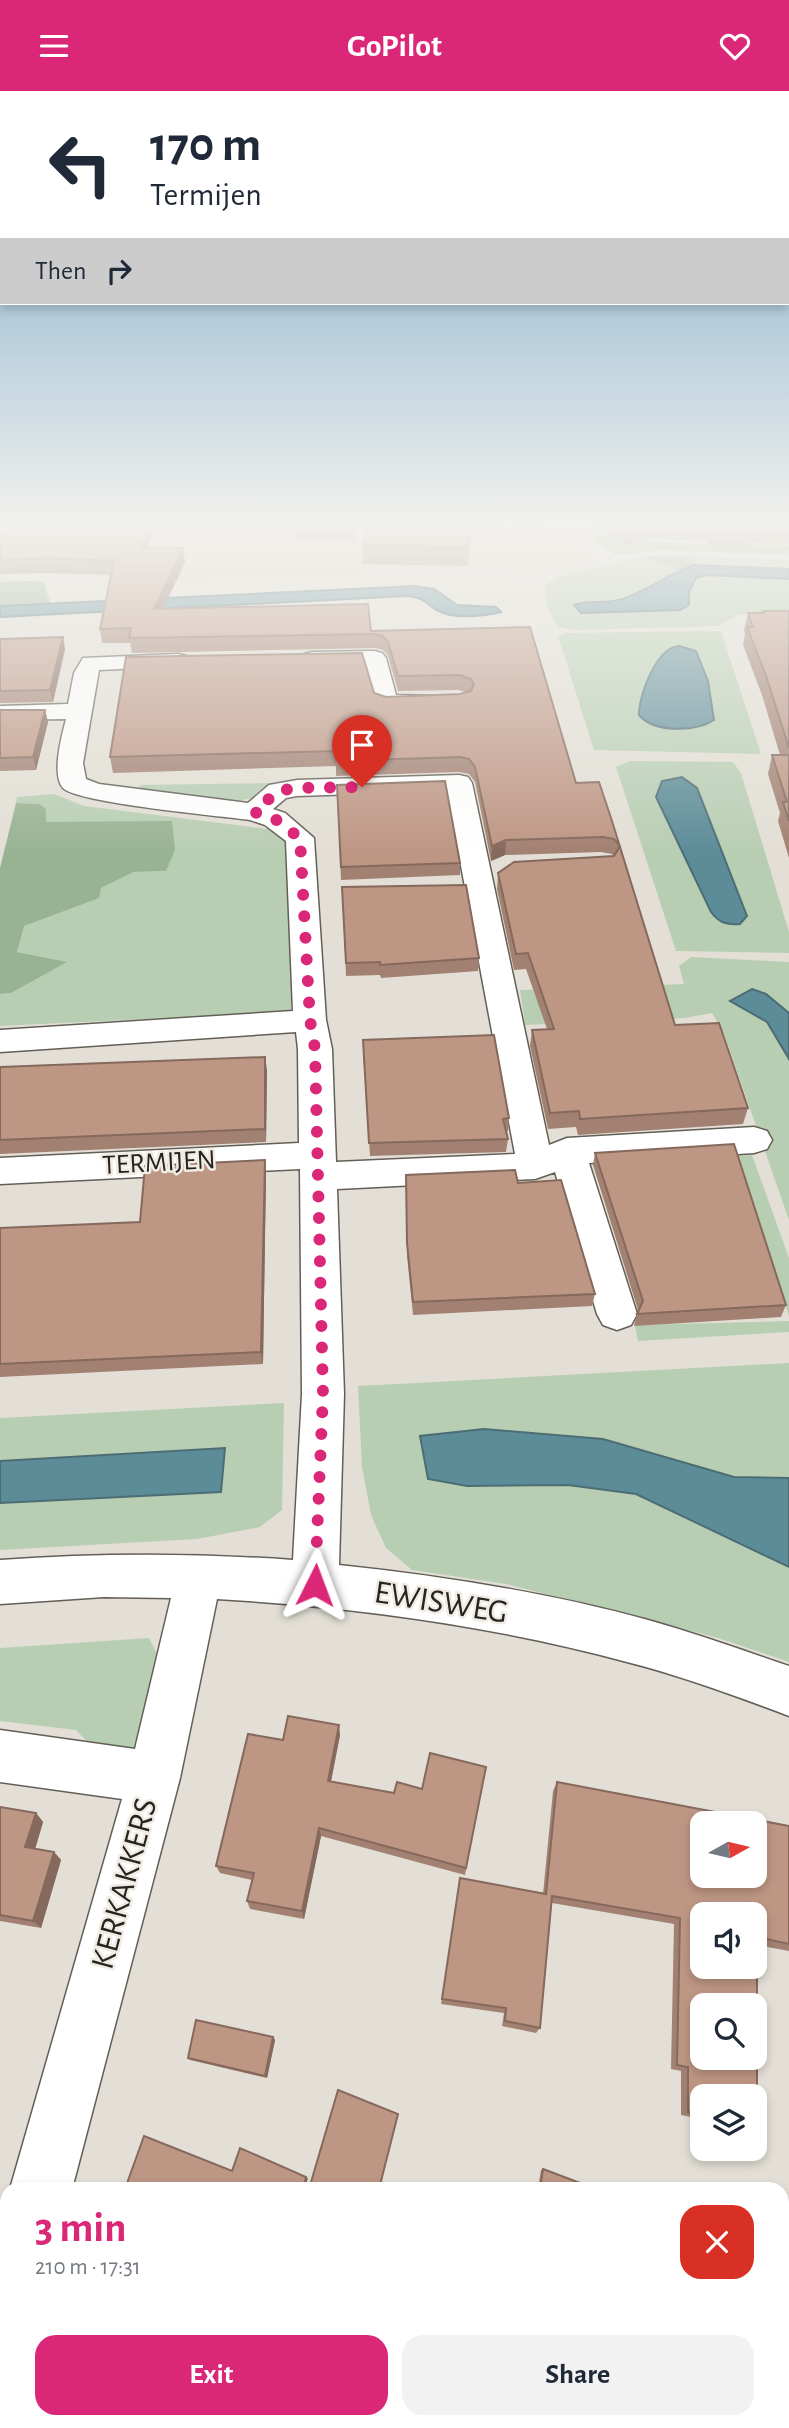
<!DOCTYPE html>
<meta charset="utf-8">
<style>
body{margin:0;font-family:"Alegreya Sans",sans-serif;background:#f2f2f3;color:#1f2937;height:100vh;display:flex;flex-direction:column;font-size:26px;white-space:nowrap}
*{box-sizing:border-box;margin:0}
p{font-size:23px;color:#747a83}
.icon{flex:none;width:38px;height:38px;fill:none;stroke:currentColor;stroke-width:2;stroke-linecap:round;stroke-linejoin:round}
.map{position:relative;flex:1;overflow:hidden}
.sheet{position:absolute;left:0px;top:2091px;width:789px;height:247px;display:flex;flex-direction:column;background:#fff;border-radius:21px 21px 0 0;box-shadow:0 4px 10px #0003}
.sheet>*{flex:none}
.guide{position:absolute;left:0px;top:0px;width:789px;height:214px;box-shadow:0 4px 10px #0003;background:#fff;color:#1f2937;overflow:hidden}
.needle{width:46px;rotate:82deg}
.controls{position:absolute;left:690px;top:1720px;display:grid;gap:14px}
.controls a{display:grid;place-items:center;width:77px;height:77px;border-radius:14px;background:#fff;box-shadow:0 4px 10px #0003;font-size:35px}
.pin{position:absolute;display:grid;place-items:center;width:60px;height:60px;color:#fff;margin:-72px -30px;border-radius:50% 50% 50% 0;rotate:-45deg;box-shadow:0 0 7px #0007}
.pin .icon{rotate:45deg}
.me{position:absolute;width:77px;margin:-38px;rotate:3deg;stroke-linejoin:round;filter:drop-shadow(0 0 5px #0008)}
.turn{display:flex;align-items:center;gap:24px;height:147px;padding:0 35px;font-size:32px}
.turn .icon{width:91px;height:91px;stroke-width:2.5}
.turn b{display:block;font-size:49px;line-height:60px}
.then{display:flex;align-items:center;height:66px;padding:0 35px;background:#0003;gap:14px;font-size:26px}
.round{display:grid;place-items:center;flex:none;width:74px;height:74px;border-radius:21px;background:#f2f2f3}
.overview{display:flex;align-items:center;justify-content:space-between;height:119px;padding:0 35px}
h1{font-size:42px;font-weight:700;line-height:52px;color:#db2777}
.button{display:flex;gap:14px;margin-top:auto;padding:14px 35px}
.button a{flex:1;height:80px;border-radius:21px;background:#db2777;color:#fff;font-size:28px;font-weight:700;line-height:80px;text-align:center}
.button a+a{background:#f2f2f3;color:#1f2937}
header{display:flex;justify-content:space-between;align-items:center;height:91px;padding:0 35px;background:#db2777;color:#fff;font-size:32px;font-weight:700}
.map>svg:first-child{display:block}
</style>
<header><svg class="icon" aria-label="menu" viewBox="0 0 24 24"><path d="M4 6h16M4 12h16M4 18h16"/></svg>GoPilot<svg class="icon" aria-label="heart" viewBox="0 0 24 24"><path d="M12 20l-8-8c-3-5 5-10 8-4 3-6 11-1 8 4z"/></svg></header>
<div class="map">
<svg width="789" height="2337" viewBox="0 0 789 2337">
<rect width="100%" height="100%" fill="#e3dfd6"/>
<path fill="#ded6c6" d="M0,435h545l51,30 -50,13 -182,-2 -4,9 -184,5 -132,-7 -44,2z"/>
<g fill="#b8ceb3">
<path d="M689,464l100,5v9l-95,-4z"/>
<path d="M644,465l35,14 -40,22 -36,10 86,3v-13l6,-14 12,-3 82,4v37l-51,-1 -19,11 -146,4 -14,-3c-9,-13 -17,-27 -12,-43l14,-8z"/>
<path d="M721,540l40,123 -167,-4 -36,-114 8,-3z"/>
<path d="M630,670l103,1 8,11 48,159v21l-113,-2 -60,-184z"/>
<path d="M274,692c-21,33 -102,12 -136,8l2,-6z"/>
<path d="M54,703l30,12 207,26v180l-291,14v-32l11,-1 55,-31 -49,-10 6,-26 111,-54 32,-1 -121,-49 -6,-18 -23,-1 1,-6z"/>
<path d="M691,866l98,5v51l-23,-19 1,28 22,38v160l-65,-186 -12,-21 -27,5 -160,7 -5,-35 164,-6 -5,-18z"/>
<path d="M752,1064l37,103v58l-52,-156 -130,1z"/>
<path d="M789,1230v11l-151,9 -3,-16z"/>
<path d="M789,1272v115l-55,-1 -131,-38 -119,-10 -64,7 47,50 101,-1 68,9 153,73v95l-71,-24 -212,-54 -94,-14 -26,-22 -15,-33 -9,-48 -4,-81z"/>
<path d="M284,1312l-2,107 -22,17 -63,12 -197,11v-47l221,-11 4,-43 -225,12v-43z"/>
<path d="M149,1547l10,20 -19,86 -17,12 -23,-1 -24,-25 -76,-9v-73z"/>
</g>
<g fill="#98b392">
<path d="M604,441c59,15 124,12 185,14v9l-127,-5 -47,5 -22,-17z"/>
<path d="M689,464l5,10 -15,5 -35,-14z"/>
<path d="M33,490l11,1 6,21 -50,2v-23z"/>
<path d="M16,712l23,1 7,5v13l126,-1 3,29 -9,21 -32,1 -33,16 -2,10 -75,28 -7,26 50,10 -56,31 -11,1v-126z"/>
</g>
<g fill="#5c8c98" stroke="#4c6d74" stroke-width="2">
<path d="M694,474l95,4v10l-82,-4 -11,3 -7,14v13l-9,5 -99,3 -7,-8c14,-5 30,-1 44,-5 27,-7 49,-26 76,-35z"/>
<path d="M415,495l19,3 23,16 39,2 5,5c-18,4 -40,7 -58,1 -15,-5 -16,-16 -36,-17l-407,21v-11z"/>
<path d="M679,555l17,5 12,30 6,39c-18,12 -60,13 -75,-5 0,-20 17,-67 40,-69z"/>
<path d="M682,686l15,11 50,128 -7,8c-13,1 -21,-1 -29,-12l-55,-115 6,-16z"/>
<path d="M752,898l14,5 23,19v46l-22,-37 -37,-21z"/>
<path d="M484,1338l119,10 131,38 55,1v89l-153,-73 -68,-9 -101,1 -39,-7 -8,-43z"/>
<path d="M225,1357l-4,44 -221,11v-42z"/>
</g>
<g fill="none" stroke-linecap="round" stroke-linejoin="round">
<g stroke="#635f57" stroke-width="3">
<g id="minor">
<path d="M374,560l8,2 4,5 10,37 44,1 3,5 -3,5 -54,3 -9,-2 -13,-42 -52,1 -8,-2 -4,-5 4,-5 8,-2z"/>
<path d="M178,563l8,2 4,5 -4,5 -87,4 -16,93 3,16 13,5 149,19 21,-18 28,-5 162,-5 9,2 4,6 77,362 18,-7 187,-11 13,4 5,9 -5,9 -13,4 -165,10 48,151 -6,11 -14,5 -14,-5 -6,-11 -42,-142 -20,7 -198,10 7,205 -5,171c103,11 208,27 309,55 47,13 94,30 141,46v50c-53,-20 -107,-40 -162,-54 -133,-36 -272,-55 -410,-63l-37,179 -108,411h-62l112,-390 -122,-17v-52l135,19 36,-151 -67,-1 -104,7v-44c98,-7 195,-7 293,0l9,-166 -2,-225 -300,15v-26l299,-15 -1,-94 -2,-17 -296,20v-22l293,-19 -7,-170 -21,-16 -15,-5c-29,-4 -173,-17 -187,-32 -12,-14 -1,-53 3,-69l-66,1v-14l68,-2 6,-31 9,-15zM447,700l68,363 -179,8 -4,-113 -6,-29 -12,-182 -29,-25 -12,-4 13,-11 11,-2z"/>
<path d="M7,2190v141h17l-15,6 -9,-1v-143z"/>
<path d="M39,2331h80l2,6h-80z"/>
</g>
</g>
<use href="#minor" fill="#fff" fill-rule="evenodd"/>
</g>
<g fill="#a38172">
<path d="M0,435h155l-7,21 35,1 2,14 -22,47 208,22 159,-4 46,156 23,-1 76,243 73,83 -5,16 -165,11 -2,-8 -28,2 -18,-83 2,-16 15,-1 -21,-60 -12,1 -17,-81 1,-16 115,-17 -1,-2 -11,-2 -96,3 -14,6 -16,-79 -6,-8 -10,-2 -123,4v-10l-223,7 -3,-16 264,-64 12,4 74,-3 7,-1 -8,-3 -61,1 -10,-35 -5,-6 -8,-2 -243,5 -2,-10h-28l-2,-14 11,-54 -63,-2 -48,1z"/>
<path d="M288,435h71l-4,15 -60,-2 -1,-5 -5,-1z"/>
<path d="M472,435l-5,40 -104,-2v-19z"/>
<path d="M593,435h196v18l-39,-1 -1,4 -40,-2v-4l-60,-2 -26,6z"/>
<path d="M763,520h26v247l-11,-37 2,-8 -12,-39 4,-19h8l-18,-60 -19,-50 2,-11 -1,-4 4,-17h14z"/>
<path d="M0,548l65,10 -12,53 -53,1z"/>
<path d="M0,619h45l3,12 -12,48 -36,1z"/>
<path d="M337,694l123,78v12l-119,5z"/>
<path d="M342,796l137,71 -1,13 -97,7 -1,-3 -34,1z"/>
<path d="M363,962l146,65 -1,13h-2l2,8 -2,13 -136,4z"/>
<path d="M0,976l267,3 -1,72 -266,12z"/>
<path d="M595,1062l191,152 -5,12 -147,9 4,-16 -45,-145z"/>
<path d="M266,1082l-3,191 -263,13v-149l140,-6z"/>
<path d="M518,1092l77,111 -3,12 -179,9 -6,-60 -1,-67z"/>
<path d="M340,1644l-9,47 63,11 28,-4 64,-22 -21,108 -144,-39 -17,83 -54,-10 -3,-8 5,-21 -32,-7 -4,-7 67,-126z"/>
<path d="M557,1691l232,44v125l-32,-6v197h-3v-45h-52v37l-2,-1 1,-14 -20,-4v-44l-10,-2 3,-145 -122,-21 -12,125 -4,5 -34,-7 2,-13 -63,-9 19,-126 83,16 10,-103z"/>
<path d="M0,1716l36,6 7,9 -8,27 19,3 7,8 -20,68 -41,-7z"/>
<path d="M273,1946l2,3 -8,38 -77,-18 -2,-2z"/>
<path d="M543,2078l53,20h-58l3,-19z"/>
<path d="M577,2331h205l7,6h-213z"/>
</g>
<g fill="#85695c">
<path d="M149,435h6l-12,35 -2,-14z"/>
<path d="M355,435h4l-4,15z"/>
<path d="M470,435h2l-5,40 1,-18z"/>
<path d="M636,435h15l-2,13 -26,6 2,-17z"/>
<path d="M183,457l2,14 -29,61 -2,-14z"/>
<path d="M63,546l2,12 -12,53 -3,-12z"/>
<path d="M45,619l3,12 -12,48 -3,-13z"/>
<path d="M506,749l-1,15 -14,6 1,-15z"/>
<path d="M265,966l2,13 -1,72 -1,-13z"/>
<path d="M265,1069l1,13 -3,191 -2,-12z"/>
<path d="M339,1634l1,10 -11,55 -1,-9z"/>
<path d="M36,1722l7,9 -10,34 -8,-9z"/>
<path d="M319,1737l2,8 -17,83 -2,-8z"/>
<path d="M54,1761l7,8 -20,68 -8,-7z"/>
<path d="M273,1946l2,3 -8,38 -2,-2z"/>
<path d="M306,2086l2,1 -3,11h-2z"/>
</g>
<g fill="#be9684" stroke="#85695c" stroke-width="2" fill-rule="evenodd">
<path d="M0,435h149l-8,21 42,1 -29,61 214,-5 3,27 159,-4 46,156 23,-1 13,39 63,204 44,-2 29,85 -168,11 -1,-8 -29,2 -18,-83 22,-1 -26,-76 -12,1 -18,-81 16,-11 100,-6 6,-10 -6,-7 -11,-2 -97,3 -14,6 -17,-79 -6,-8 -9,-2 -124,4 -1,-10 -225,6 16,-100 236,-4 12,40 12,4 74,-3 11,-3 3,-7 -3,-5 -11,-4 -62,1 -10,-34 -5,-6 -9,-2 -245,4 2,-10 -31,1 14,-68 -69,-3 -45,2z"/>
<path d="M368,435h102l-2,22 -105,-3z"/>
<path d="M621,435h15l-11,2z"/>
<path d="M712,435h77v2l-37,-2 1,4 -41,-2z"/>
<path d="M763,520h26v137l-23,-72 -19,-49h6l-5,-14h16z"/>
<path d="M63,546l-13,53 -50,1v-52z"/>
<path d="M0,619h45l-12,47 -33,1z"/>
<path d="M772,664h17v66l-6,-19h4z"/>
<path d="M445,690l15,82 -119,4 -4,-82z"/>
<path d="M466,794l13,73 -99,7v-3l-34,1 -4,-76z"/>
<path d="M494,944l15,83 -6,1 5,20 -139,4 -6,-103z"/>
<path d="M265,966v72l-265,11v-73z"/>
<path d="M734,1053l52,161 -149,9 6,-13 -48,-148z"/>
<path d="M265,1069l-4,192 -261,12v-136l140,-6 5,-56z"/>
<path d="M515,1079l3,13 43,-3 34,114 -182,8 -6,-59 -1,-68z"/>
<path d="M288,1625l51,9 -11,56 66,12 3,-11 25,7 8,-36 56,14 -20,101 -147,-40 -17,83 -55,-10 7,-28 -38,-7 32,-132 35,6z"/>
<path d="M557,1691l232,44v118l-32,-7v205l-3,-1v-44h-52v18l-14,-3v-45l-11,-2 3,-147 -128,-22 -12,132 -35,-7 1,-13 -64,-9 18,-121 86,16zM702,1732h52v53h-52zM702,1824h52v52h-52zM702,1914h52v53h-52z"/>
<path d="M0,1716l36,6 -11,34 29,5 -21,69 -33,-6z"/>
<path d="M196,1929l77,17 -8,39 -77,-18z"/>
<path d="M338,1999l60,24 -19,75h-70z"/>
<path d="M144,2045l88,35 8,-23 66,29 -3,12h-178z"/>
<path d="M543,2078l53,20h-56z"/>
<path d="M782,2167l7,2v168h-208l1,-6h200z"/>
<path d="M407,2331h86l-1,6h-70z"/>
</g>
<linearGradient id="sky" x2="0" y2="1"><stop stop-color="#70a4c8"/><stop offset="0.57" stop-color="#f2f1ed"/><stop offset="1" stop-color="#f2f1ed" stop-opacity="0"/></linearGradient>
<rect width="789" height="762" fill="url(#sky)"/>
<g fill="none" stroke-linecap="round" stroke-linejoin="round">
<path stroke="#db2777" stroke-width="12" stroke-dasharray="0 21.6" d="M315,1494l8,-191 -8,-345 -5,-29 -10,-182 -25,-19 -21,-7 24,-21 19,-3 65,-1"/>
</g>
<g text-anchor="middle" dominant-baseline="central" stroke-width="5" stroke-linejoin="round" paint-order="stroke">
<g font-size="28" fill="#262421" stroke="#f1ece3">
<text transform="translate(159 1072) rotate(-3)">TERMIJEN</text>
</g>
<g font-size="33" fill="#262421" stroke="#f1ece3">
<text transform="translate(441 1512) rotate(9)">EWISWEG</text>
<text transform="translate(125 1793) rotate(-75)">KERKAKKERS</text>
</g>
</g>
</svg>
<div class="controls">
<a><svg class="needle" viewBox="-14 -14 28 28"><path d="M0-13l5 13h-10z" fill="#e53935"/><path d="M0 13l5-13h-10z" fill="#747a83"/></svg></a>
<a><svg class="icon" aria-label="sound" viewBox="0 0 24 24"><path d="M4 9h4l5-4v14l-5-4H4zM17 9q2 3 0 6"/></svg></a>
<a><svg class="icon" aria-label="search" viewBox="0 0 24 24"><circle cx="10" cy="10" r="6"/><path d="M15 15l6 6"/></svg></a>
<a><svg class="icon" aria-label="layers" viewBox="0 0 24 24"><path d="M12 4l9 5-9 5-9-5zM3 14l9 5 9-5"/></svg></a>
</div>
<div class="pin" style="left:362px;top:696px;background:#d93025"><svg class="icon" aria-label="arrive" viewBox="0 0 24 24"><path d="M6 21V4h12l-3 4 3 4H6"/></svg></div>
<svg class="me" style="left:315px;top:1494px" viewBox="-20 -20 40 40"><path d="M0-17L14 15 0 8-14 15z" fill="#db2777" stroke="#fff" stroke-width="4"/></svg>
<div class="guide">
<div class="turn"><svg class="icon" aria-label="left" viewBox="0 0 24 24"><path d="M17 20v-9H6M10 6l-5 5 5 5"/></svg><div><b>170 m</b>Termijen</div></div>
<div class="then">Then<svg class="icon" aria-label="right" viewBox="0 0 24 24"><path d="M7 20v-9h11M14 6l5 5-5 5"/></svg></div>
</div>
<section class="sheet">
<div class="overview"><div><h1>3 min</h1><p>210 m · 17:31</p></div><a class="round" style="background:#d93025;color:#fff"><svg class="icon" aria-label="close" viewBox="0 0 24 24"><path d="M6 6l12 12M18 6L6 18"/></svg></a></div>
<div class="button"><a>Exit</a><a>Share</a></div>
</section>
</div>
